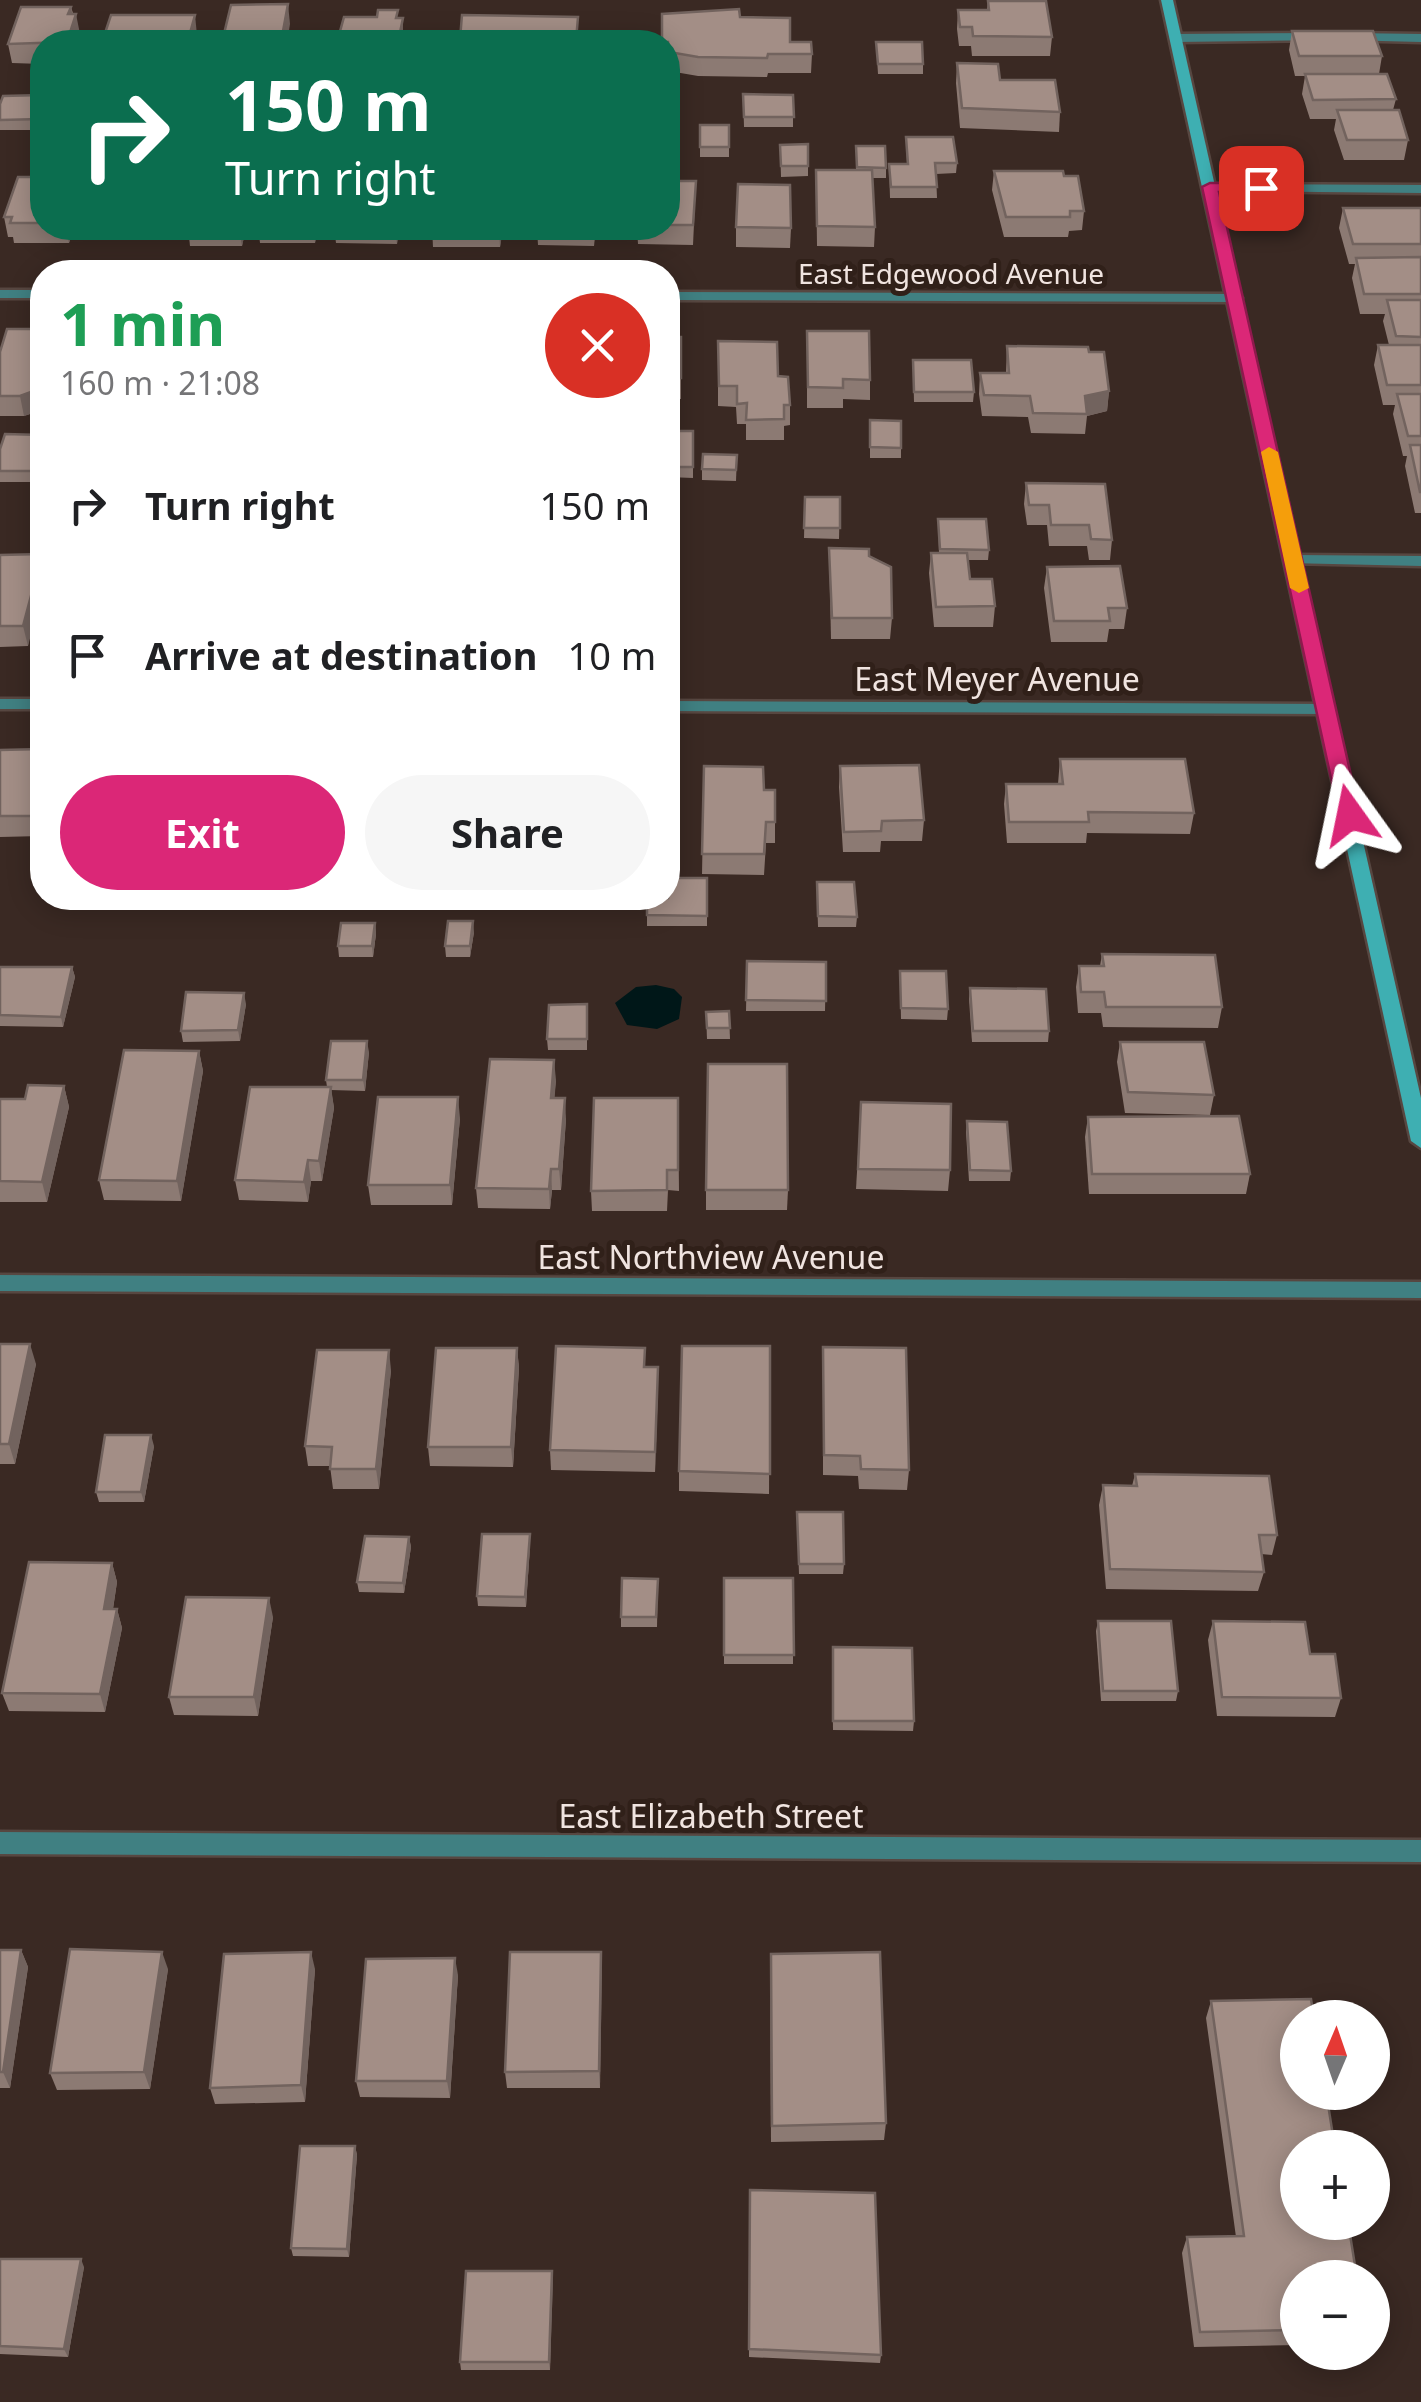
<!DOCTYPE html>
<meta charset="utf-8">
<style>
body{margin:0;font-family:"Noto Sans",sans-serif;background:#f6f6f6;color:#202124;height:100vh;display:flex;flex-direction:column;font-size:38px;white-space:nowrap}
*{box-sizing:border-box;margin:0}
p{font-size:32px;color:#757577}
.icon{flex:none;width:55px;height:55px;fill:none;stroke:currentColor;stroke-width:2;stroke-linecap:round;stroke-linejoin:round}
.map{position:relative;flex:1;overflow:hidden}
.drawer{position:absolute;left:30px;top:260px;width:650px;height:650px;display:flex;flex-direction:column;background:#fff;border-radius:40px;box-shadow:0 5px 25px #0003}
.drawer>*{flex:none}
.banner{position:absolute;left:30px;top:30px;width:650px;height:210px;border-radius:40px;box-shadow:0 5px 25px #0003;background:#0b6e4f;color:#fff;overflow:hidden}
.needle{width:65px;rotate:2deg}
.controls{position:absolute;left:1280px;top:2000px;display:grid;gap:20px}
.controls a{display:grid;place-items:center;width:110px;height:110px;border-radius:50%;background:#fff;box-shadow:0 5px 25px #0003;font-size:50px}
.pin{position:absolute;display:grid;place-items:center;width:85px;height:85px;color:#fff;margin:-42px;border-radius:20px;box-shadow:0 5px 15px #0006}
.me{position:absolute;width:110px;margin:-55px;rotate:348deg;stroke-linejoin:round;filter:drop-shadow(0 0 8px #0008)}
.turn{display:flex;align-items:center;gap:35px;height:210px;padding:0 30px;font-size:45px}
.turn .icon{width:130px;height:130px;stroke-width:2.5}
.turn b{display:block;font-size:70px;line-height:85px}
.round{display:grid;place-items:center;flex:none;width:105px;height:105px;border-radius:52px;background:#f6f6f6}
.head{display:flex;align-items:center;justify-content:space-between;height:170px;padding:0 30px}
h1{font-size:60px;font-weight:700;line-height:75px;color:#1e9e55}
.cta{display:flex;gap:20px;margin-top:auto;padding:20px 30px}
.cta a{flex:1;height:115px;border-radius:60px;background:#db2777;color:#fff;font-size:40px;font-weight:700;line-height:115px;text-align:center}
.cta a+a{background:#f6f6f6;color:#202124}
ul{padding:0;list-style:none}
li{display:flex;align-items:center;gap:30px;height:150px;padding:0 30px}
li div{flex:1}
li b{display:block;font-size:38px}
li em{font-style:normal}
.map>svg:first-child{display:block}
</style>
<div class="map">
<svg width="1421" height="2402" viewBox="0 0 1421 2402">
<rect width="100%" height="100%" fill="#3a2923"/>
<path fill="#001718" d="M656,985l18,4 8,8 -3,22 -22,10 -30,-4 -12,-22 21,-16z"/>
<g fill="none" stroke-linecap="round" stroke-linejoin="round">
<g stroke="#574741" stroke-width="5">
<g id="service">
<path d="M1319,33l6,4 -1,3 -148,2 -6,-4 6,-4z"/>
<path d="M1348,33l73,1v8l-78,-2 -1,-3z"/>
</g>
</g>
<g stroke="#574741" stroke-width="5">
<g id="minor">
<path d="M1205,184l216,1v8l-211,-2 -5,-1z"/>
<rect x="0" y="290" width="42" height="8"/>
<path d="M668,292l567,2 7,4 -7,4 -567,-2z"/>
<path d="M1294,555l127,1v10l-133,-3v-6z"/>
<rect x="0" y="699" width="42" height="10"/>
<path d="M668,701l658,3 8,5 -8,5 -658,-3z"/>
<path d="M0,1275l1421,7v16l-1421,-7z"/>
<path d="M0,1832l1421,8v22l-1421,-8z"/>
</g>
</g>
<g stroke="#574741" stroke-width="5">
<path id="secondary" d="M1161,0h12l248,1098v50l-10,-7z"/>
</g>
<use href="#service" fill="#408082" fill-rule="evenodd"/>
<use href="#minor" fill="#408082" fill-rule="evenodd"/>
<use href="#secondary" fill="#3eafb2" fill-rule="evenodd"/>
</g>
<g fill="#8c7a73">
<path d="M988,1l64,36 -2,19h-78l-1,-10h-12l-2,-17 1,-19h29z"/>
<path d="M71,7l9,27 -3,8h-35v22l-30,-1 -4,-19z"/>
<path d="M111,15l86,20 -2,7h-93z"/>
<path d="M578,17v25h-118v-3z"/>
<path d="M740,17l72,37 -1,19h-43l-1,4 -69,-1 -29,-5 -1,-29z"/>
<path d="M1292,31l90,25 -3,18 17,25 -3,11 15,30 -4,20h-60l-10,-30 2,-11h-26l-8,-25 3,-18h-10l-6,-26z"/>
<path d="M876,42l47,22v10h-45z"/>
<path d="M957,63l43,17 60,32 -1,20 -99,-4 -4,-45z"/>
<path d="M743,94l50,1v32h-49z"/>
<path d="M42,95v35h-42v-26z"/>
<rect x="700" y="125" width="29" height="32"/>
<path d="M906,137l51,26 -1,10 -20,1 1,24h-47l-1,-34h18z"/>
<path d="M808,144v32l-27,1 -1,-32z"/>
<path d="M856,146l30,22v10h-14l3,49 -1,20 -57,-1 -1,-76h40z"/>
<path d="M994,171l70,5 20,35 -2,19 -13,1 -1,6h-64l-12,-47z"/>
<path d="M42,177v51h42l-2,5 -10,1 -3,9h-55l-1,-6h-5l-4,-20z"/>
<path d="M668,181h28l-3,64 -55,-1 -1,-16h31z"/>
<path d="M1343,208h78v305h-6l-10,-47 2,-10h-4l-10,-42 2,-9h-12l-9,-40 4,-20h11l-6,-24 2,-7h-25l-8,-36 3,-14h-6l-10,-36z"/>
<path d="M736,227l55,1 -1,20 -54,-1z"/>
<path d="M188,228h58l-4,18h-52z"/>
<path d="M258,228h60l-3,15h-55z"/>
<path d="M334,228h65l-2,16 -61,-1z"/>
<path d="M432,228h71l-3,19h-67z"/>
<path d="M537,228h59l-2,18 -56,-1z"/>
<path d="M42,329v81l-18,6h-24v-64z"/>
<path d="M807,331l63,49v20l-27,-1v9h-36z"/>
<rect x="668" y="337" width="13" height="62"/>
<path d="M718,341l60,35 12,29v20l-6,1v14h-38v-16h-9l-1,-17 -18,-1z"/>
<path d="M1007,346l82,6 20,39 -2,20 -20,5 -2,18 -54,-1 -3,-16 -46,-1 -3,-22 1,-21h26z"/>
<path d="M913,360l61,32 -1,10h-59z"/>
<path d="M870,420l31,28v10h-31z"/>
<path d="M668,431h25v47l-25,-1z"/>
<path d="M42,435v47h-42v-33z"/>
<path d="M737,455l-1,26 -34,-1v-11z"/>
<path d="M1026,483l86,57 -2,20h-21l-2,-14h-38l-2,-21h-20l-3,-21z"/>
<path d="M805,497h35l-1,42 -35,-1z"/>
<path d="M938,519l51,31 -1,10h-20l2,19 25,27 -2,21h-59l-5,-54 2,-20h8z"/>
<path d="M829,548l40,8 23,62 -2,21h-59z"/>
<path d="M42,554l-14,92 -28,1v-92z"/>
<path d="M668,562h9l-2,78h-7z"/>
<path d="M1047,567l80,41 -3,21h-15l-2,13h-56l-7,-54z"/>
<path d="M42,749v87l-42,1v-87z"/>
<path d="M1060,759l134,54 -4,21 -103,-1 -1,10h-79l-3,-39 2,-20h52z"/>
<path d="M704,766l60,24h11v53h-9l-2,32 -62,-1z"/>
<path d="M840,766l84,54 -2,21h-41l-1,11h-37l-4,-65z"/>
<path d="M707,878v48h-60v-28z"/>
<path d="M817,892l40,25 -1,10h-38z"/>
<path d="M375,923l1,11 -3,23h-34l-1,-11z"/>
<path d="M474,932l-4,25h-24l-1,-11z"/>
<path d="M1102,954l120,53 -4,21 -115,-1 -2,-14h-23l-2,-26 3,-21h21z"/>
<path d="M747,961l79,1 -1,49h-79z"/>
<path d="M0,967h72l3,10 -12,50 -63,-1z"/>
<path d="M900,971l48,38 -1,11 -46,-1z"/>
<path d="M970,988l79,43 -1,11h-76l-3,-43z"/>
<path d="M246,1004l-6,37 -57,1 -2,-11z"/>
<path d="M587,1004v46h-39l-1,-11z"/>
<path d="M729,1011l1,28h-23l-1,-27z"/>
<path d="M1120,1042l94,53 -4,20 -85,-2 -8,-51z"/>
<path d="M199,1051l4,20 -22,130 -77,-1 -5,-20z"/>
<path d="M369,1052l-4,39 -34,-1 3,18 -12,73h-11l-3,21 -69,-2 -4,-20 92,-93 -1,-7z"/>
<path d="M556,1080l-2,18 12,21 -5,71h-9l-2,19 -72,-1 -2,-20z"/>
<path d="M64,1086l5,21 -22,95h-47v-103h25z"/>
<path d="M678,1098l1,93 -11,-1 -1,21h-75l-1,-20z"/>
<path d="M861,1102l89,68 -2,21 -92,-2z"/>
<path d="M1088,1117l162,57 -4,20h-157l-4,-57z"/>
<path d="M460,1118l-8,87h-81l-3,-20z"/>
<path d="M967,1121l44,50 -1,10h-41l-3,-49z"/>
<path d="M706,1190h82l-1,20h-81z"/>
<path d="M0,1344l36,20 -21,100h-15z"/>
<path d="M770,1346l-1,148 -90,-3v-20z"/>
<path d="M823,1347l86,123 -2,20 -48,-1 -1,-13 -35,-1z"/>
<path d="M517,1348l2,20 -6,99 -83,-1 -2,-19z"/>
<path d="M391,1370l-12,119h-46l-3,-23h-22l-3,-20z"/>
<path d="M658,1387l-3,85 -104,-2 -1,-20z"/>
<path d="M154,1446l-10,56h-45l-3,-10z"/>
<path d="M1135,1474l142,61 -5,20 -11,-1 3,18 -6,19 -152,-2 -7,-84 4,-20 29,1z"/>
<path d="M797,1512l47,52 -1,10h-44z"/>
<path d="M409,1537l2,10 -7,46 -45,-1 -2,-10z"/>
<path d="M530,1544l-4,63 -48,-1 -1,-10z"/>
<path d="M112,1563l5,19 -4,27h4l5,19 -17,84 -96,-1 -7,-18z"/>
<rect x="724" y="1578" width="69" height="86"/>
<path d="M658,1579l-1,48h-36v-10z"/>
<path d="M273,1617l-15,99 -84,-1 -5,-18z"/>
<path d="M1098,1621l80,70 -2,10h-75l-5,-70z"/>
<path d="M1213,1621l97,33 31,44 -6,19 -118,-1 -9,-76z"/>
<path d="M832,1656l82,65 -1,10 -80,-1z"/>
<path d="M0,1950h21l7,17 -18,121h-10z"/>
<path d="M601,1952l-1,136h-93l-2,-16z"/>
<path d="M168,1969l-18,120 -93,1 -7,-17z"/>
<path d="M315,1969l-10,133 -90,2 -5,-16z"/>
<path d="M770,1971l116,152 -2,17 -113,2z"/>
<path d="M458,1975l-8,123 -90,-1 -4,-16z"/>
<path d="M1211,2001l87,277v67l-104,2 -12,-94 5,-16h49l-30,-219z"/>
<path d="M355,2146l2,9 -8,102 -56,-1 -2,-8z"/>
<path d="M750,2190l131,165 -1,8 -131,-6z"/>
<path d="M0,2259l84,8 -16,90 -68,-3z"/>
<path d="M552,2271l-2,99h-89l-1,-8z"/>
</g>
<g fill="#72635e">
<path d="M288,4l2,20 -3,18h-6z"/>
<path d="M71,7l3,16 2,-9 4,20 -3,8h-10l1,-28z"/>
<path d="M195,15l2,20 -2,7h-4l-1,-9z"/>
<path d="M403,18v24h-5z"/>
<path d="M66,228h5l1,6 -3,9z"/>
<path d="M239,228h7l-4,18z"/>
<path d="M314,228h4l-3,15z"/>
<path d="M395,228h4l-2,16z"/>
<path d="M499,228h4l-3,19z"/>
<path d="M42,388v22l-18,6 -4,-20z"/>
<path d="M1109,391l-2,20 -20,5 -2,-20z"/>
<path d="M42,556v37l-14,53 -5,-20z"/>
<path d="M473,921l1,11 -4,25v-11z"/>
<path d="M375,923l1,11 -3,23 -1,-11z"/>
<path d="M72,967l3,10 -12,50 -2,-10z"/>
<path d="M244,993l2,11 -6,37 -2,-11z"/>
<path d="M367,1041l2,11 -4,39 -2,-11z"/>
<path d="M199,1051l4,20 -22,130 -4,-20z"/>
<path d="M554,1060l2,20 -3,38 -2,-20z"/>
<path d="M64,1086l5,21 -22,95 -5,-20z"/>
<path d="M331,1087l3,21 -12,73 -3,-20z"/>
<path d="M458,1097l2,21 -8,87 -2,-20z"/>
<path d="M565,1098l1,21 -5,71 -2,-21z"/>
<path d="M308,1160l3,21 -3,21 -4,-20z"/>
<path d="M551,1169l1,21 -2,19 -1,-20z"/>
<path d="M30,1344l6,20 -21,100 -6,-20z"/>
<path d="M517,1348l2,20 -6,99 -2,-20z"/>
<path d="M389,1350l2,20 -12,119 -3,-20z"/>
<path d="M658,1367v20l-3,85v-20z"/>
<path d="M151,1435l3,11 -10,56 -3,-10z"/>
<path d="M530,1534v10l-4,63 -1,-10z"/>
<path d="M409,1537l2,10 -7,46 -1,-10z"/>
<path d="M112,1563l5,19 -7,46 -6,-19z"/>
<path d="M269,1598l4,19 -15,99 -4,-19z"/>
<path d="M117,1609l5,19 -17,84 -5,-18z"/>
<path d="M21,1950l7,17 -18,121 -7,-16z"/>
<path d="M162,1952l6,17 -18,120 -6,-17z"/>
<path d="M311,1952l4,17 -10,133 -4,-17z"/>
<path d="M601,1952l1,17 -2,119 -1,-17z"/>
<path d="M455,1958l3,17 -8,123 -3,-17z"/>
<path d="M355,2146l2,9 -8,102 -2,-8z"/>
<path d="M81,2259l3,8 -16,90 -4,-8z"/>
<path d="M552,2271l1,8 -3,91 -1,-8z"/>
</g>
<g fill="#a38e86" stroke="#72635e" stroke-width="2.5">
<path d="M988,1h58l6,36 -79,-1 -1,-9h-12l-2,-17h31z"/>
<path d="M288,4l-7,38h-59l9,-37z"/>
<path d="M21,7h50l-3,7h8l-9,28 -59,2z"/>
<path d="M739,9l1,8 50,1v24h21l1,12h-44l-1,4 -69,-1 -29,-5 -1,-10h-6v-28z"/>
<path d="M378,10h20l-2,8h7l-5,24h-61l7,-25h33z"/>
<path d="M111,15h84l-5,18 -14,-1 -3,10h-71z"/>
<path d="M462,15l116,2 -2,24 -81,1 -35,-3z"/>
<path d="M1292,31h81l9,25h-83z"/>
<path d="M876,42h46l1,22h-45z"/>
<path d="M957,63l41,1 2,16h55l5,32 -98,-4z"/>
<path d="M1305,74h82l9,25 -83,1z"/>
<path d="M743,94l50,1 1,22h-50z"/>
<path d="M42,95l-1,24 -41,1v-16l3,-8z"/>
<path d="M1337,110h62l9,30h-61z"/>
<rect x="700" y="125" width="29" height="22"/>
<path d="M906,137h47l4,26h-22l2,24h-46l-2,-23h19z"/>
<path d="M808,144v22h-27l-1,-21z"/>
<path d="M856,146h29l1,22 -29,-1z"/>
<path d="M816,170h56l3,57 -58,-1z"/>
<path d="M994,171h69l1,5h14l6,35h-14v6h-64z"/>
<path d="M18,177h24v46h-32l2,-6h-8z"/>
<path d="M668,181h28l-3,44h-25z"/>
<path d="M738,184l52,1 1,43 -55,-1z"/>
<path d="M1343,208h78v36h-68z"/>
<path d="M1421,257v37h-57l-8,-36z"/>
<path d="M1387,300h34v37l-25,-1z"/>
<path d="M7,329h35v59l-22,8h-20v-44z"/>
<path d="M807,331h62l1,49 -27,-1v9l-35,-1z"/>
<rect x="668" y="337" width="13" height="41"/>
<path d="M718,341l59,1 1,34 10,1 2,28h-6v14l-38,1 1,-17 -10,1v-18h-18z"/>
<path d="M1378,345h43v40h-34z"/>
<path d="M1007,346l81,1 1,5h15l5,39 -24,5 2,18 -54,-1 -3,-17 -46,-1 -4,-22h29z"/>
<path d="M913,360h58l3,32h-60z"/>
<path d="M1397,394h24v42h-13z"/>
<path d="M870,420l31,1v27l-31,-1z"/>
<rect x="668" y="431" width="25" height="36"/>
<path d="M5,434l37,1v36h-42v-22z"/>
<path d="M1410,445h11v47h-1z"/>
<path d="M703,454l34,1 -1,15 -34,-1z"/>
<path d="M1026,483l79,1 7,56 -21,-1 -2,-14h-38l-2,-20h-20z"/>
<path d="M805,497h35v31h-36z"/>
<path d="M938,519h48l3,31 -49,-1z"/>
<path d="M829,548l40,1v7l22,11 1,51h-60z"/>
<path d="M931,553h36l3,26h22l3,27 -59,1z"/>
<path d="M42,554l-19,72h-23v-71z"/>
<path d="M668,562h9l-2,57h-7z"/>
<path d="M1120,566l7,42h-19l2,13h-56l-7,-54z"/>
<path d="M42,749v67h-42v-66z"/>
<path d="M1060,759h125l9,54 -106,-1 1,10h-80l-3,-38h57z"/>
<path d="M919,765l5,55 -42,1 -1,10 -37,1 -4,-66z"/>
<path d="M704,766l59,1 1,23h11v32h-9l-2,32h-62z"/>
<path d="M668,878h39v38l-60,-1v-17h21z"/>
<path d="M817,882h37l3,35 -39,-1z"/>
<path d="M448,921h25l-3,25h-25z"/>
<path d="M341,923h34l-3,23h-34z"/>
<path d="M1102,954l113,1 7,52h-116l-2,-15h-23l-2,-26h25z"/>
<path d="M747,961l79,1v39l-80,-1z"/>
<path d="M0,967h72l-11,50 -61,-2z"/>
<path d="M900,971h46l2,38 -47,-1z"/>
<path d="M970,988l76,1 3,42h-76z"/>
<path d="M186,992l58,1 -6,37 -57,1z"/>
<path d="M587,1004v35h-40l2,-34z"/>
<path d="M729,1011l1,17h-23l-1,-16z"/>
<path d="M331,1041h36l-4,39h-37z"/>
<path d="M1120,1042h84l10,53 -86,-3z"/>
<path d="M124,1050l75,1 -22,130 -78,-1z"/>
<path d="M490,1059l64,1 -3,38h14l-6,71h-8l-2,20 -73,-1z"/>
<path d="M708,1064h79l1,126h-82z"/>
<path d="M28,1085l36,1 -22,96 -42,-1v-82h25z"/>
<path d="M250,1087h81l-12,74 -11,-1 -4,22 -69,-2z"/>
<path d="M378,1097h80l-8,88h-82z"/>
<path d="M594,1098h84v72h-11v20l-76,1z"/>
<path d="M861,1102l90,2 -1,66 -92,-1z"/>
<path d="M1239,1116l11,58h-158l-4,-57z"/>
<path d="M967,1121l40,1 4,49 -41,-1z"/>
<path d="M0,1344h30l-21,100h-9z"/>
<path d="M556,1346l89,2 -1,19h14l-3,85 -105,-2z"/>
<path d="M682,1346h88v128l-91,-3z"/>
<path d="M823,1347l83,1 3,122 -48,-1 -1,-13 -36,-1z"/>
<path d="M436,1348h81l-6,99h-83z"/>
<path d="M317,1350h72l-13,119h-46l2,-22 -27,-1z"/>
<path d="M105,1435h46l-10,57h-45z"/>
<path d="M1135,1474l134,2 8,59h-18l5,37 -154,-3 -7,-84 34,1z"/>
<path d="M797,1512h46l1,52h-45z"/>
<path d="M482,1534h48l-5,63 -48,-1z"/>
<path d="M365,1536l44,1 -6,46 -46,-1z"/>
<path d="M29,1562l83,1 -8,46h13l-17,85 -98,-1z"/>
<path d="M622,1578l36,1 -2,38h-35z"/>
<path d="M724,1578h69l1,77h-70z"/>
<path d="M186,1597l83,1 -15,99h-85z"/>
<path d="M1098,1621h73l7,70h-75z"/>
<path d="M1213,1621l92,1 5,32h25l6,44 -119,-1z"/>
<path d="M833,1647l79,1 2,73h-81z"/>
<path d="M70,1949l92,3 -18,120 -94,1z"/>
<path d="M0,1950h21l-18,122h-3z"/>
<path d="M311,1952l-10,133 -91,3 14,-134z"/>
<path d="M510,1952h91l-2,119 -94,1z"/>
<path d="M880,1952l6,171 -114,3 -1,-172z"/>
<path d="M455,1958l-8,123h-91l10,-122z"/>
<path d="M1311,1999l3,19h-16v74h28l9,56h-37v74h50l9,56h-59v52l-98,2 -13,-95 57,-1 -33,-235z"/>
<path d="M300,2146h55l-8,103 -56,-1z"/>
<path d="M750,2190l125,3 6,162 -132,-6z"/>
<path d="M0,2259h81l-17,90 -64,-3z"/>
<path d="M466,2271h86l-3,91h-89z"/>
</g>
<path fill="#db2777" stroke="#8e194d" stroke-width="2.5" d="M1261,183l8,5 -2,3 -48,1 141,623 -10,6 -11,-6 -137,-628 8,-4z"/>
<path fill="#f59e0b" d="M1269,447l9,5 31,136 -10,5 -9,-5 -29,-136z"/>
<g text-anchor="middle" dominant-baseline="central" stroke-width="10" stroke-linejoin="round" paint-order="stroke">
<g font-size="28" fill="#f0e4e0" stroke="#302019">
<text x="951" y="273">East Edgewood Avenue</text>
</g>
<g font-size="32" fill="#f0e4e0" stroke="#302019">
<text x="997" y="678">East Meyer Avenue</text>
<text x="711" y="1256">East Northview Avenue</text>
<text x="711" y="1815">East Elizabeth Street</text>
</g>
</g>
</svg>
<div class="controls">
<a><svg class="needle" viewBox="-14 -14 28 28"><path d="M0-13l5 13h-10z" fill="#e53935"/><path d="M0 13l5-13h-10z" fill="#757577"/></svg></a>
<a>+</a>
<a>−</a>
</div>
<div class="pin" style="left:1261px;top:188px;background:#d93025"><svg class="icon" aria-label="arrive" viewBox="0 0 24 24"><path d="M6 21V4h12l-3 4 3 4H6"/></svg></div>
<svg class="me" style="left:1350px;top:815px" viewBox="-20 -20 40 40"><path d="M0-17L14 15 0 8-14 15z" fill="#db2777" stroke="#fff" stroke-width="4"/></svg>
<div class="banner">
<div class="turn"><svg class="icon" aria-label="right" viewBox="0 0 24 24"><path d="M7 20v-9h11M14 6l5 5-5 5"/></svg><div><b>150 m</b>Turn right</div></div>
</div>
<section class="drawer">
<div class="head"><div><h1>1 min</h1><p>160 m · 21:08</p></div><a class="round" style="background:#d93025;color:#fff"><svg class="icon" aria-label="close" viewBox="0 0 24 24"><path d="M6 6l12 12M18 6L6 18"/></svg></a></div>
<ul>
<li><svg class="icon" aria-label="right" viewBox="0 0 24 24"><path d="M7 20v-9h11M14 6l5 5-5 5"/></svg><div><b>Turn right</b></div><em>150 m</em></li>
<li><svg class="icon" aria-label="arrive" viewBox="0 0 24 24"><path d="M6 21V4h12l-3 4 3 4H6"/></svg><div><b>Arrive at destination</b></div><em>10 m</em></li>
</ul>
<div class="cta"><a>Exit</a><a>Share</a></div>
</section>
</div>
